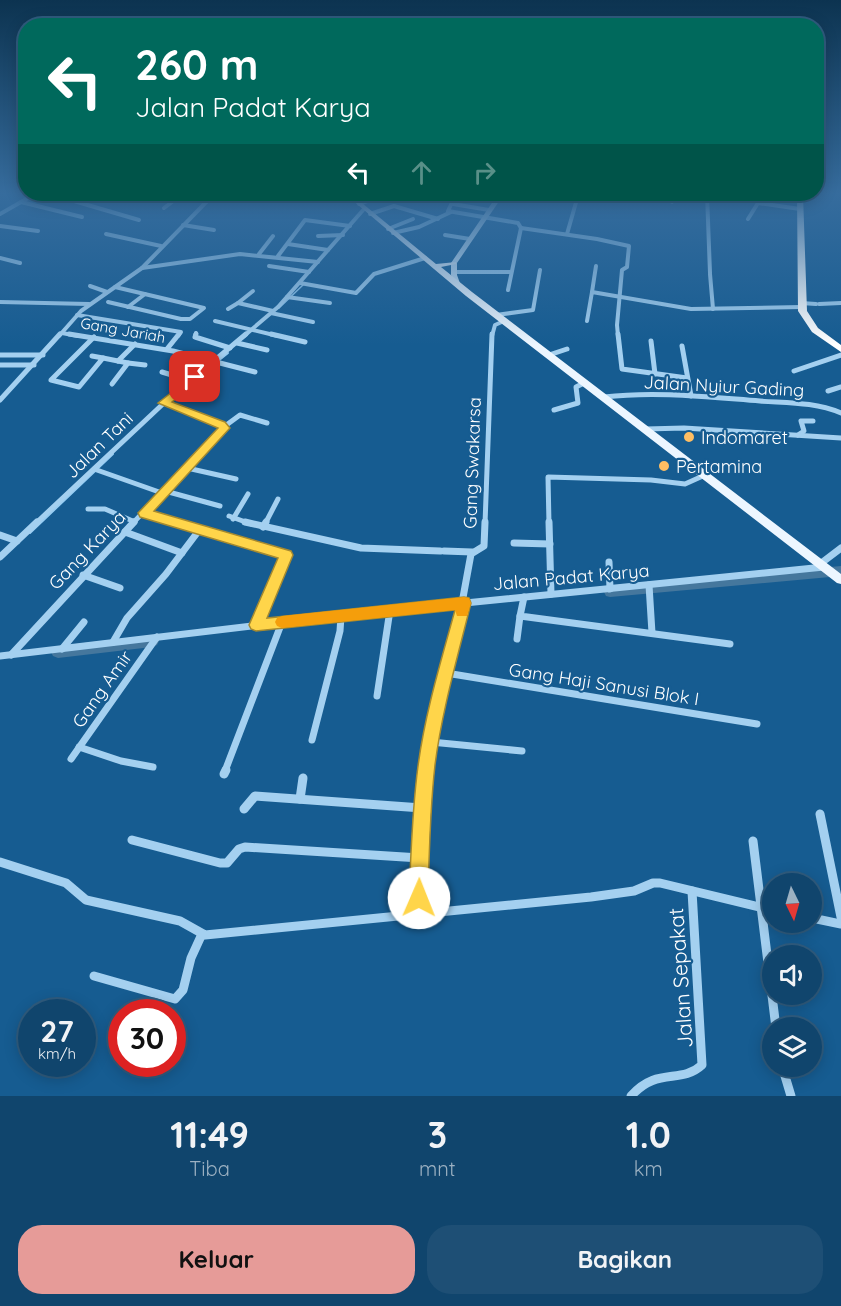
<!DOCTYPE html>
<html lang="id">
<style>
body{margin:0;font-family:Quicksand,sans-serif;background:#1e4f75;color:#f1f3f6;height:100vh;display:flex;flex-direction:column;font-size:22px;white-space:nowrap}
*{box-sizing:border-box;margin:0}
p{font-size:20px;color:#9cb1c2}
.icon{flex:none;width:33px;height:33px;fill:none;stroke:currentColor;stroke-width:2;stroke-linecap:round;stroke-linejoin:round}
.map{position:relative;height:1096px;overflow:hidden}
.panel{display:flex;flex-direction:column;background:#10456d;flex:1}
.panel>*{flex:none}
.top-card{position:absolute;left:18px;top:18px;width:806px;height:183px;border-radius:24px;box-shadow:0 3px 15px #0003,0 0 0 2px #305d80;background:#00695c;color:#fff;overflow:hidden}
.needle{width:39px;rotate:175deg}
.controls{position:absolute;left:762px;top:873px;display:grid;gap:12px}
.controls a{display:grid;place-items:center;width:60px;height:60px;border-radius:50%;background:#10456d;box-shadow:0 3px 15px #0003,0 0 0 2px #305d80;font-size:30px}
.speed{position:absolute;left:18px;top:999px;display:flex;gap:12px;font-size:30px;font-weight:700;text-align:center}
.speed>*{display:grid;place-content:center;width:78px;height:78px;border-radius:50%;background:#10456d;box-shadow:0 3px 15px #0003,0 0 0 2px #305d80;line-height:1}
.speed small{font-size:15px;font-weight:400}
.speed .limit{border:9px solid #d22;background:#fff;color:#111}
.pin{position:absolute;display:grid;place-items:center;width:51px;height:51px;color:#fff;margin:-26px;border-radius:12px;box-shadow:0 3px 9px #0006}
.me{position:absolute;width:66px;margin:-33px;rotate:1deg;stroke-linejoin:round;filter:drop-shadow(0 0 4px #0008)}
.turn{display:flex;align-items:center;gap:21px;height:126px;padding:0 18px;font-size:27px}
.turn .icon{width:78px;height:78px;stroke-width:2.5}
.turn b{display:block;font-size:42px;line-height:51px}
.lanes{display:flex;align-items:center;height:57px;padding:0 18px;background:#0003;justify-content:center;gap:30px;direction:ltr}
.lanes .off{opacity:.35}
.eta{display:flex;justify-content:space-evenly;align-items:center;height:102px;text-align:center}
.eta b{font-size:36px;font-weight:800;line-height:42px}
.primary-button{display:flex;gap:12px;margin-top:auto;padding:12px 18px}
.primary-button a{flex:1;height:69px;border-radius:24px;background:#e69b98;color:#111;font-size:24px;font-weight:800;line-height:69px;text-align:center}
.primary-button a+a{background:#1e4f75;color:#f1f3f6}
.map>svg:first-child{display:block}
</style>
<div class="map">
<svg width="841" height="1096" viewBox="0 0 841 1096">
<rect width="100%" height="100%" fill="#165c91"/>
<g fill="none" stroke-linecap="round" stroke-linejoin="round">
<path stroke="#96cdf3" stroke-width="1.5" d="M279,308l24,-23"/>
<g stroke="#96cdf3" stroke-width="2">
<path d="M202,374l26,-21"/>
<path d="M30,533l83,-79"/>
</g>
<g fill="#45779d" fill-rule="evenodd">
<path d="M841,566v10l-231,21 -4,-1 -2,-4 2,-4 4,-1z"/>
<path d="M152,635l5,2 2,4 -2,4 -5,2 -94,11 -5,-2 -2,-4 2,-4 5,-2z"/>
</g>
<g stroke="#a4d0f0" stroke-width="4">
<path d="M50,194l89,26"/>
<path d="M404,194l48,7"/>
<path d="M456,194l-8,17 70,12 3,5"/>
<path d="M462,194l35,5"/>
<path d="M707,194l3,79"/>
<path d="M351,197l13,-3"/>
<path d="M160,198l9,-2 37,6"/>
<path d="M645,199l1,-5"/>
<path d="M21,202l61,15"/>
<path d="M672,202l1,-8"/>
<path d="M359,204l11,-4 7,-6"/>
<path d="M453,204l36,6"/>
<path d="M164,208l12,-9"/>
<path d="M0,214l35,-20"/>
<path d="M370,214l24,-8 44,13"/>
<path d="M748,219l10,-16 42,6"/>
<path d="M183,225l31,5"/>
<path d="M0,226l38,5"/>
<path d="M521,228l76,11 32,7 -2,21 -5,3 -5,55 1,11"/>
<path d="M388,229l25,-10"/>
<path d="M393,233l26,-6 32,-15"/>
<path d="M106,234l55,12"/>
<path d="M567,234l10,-35h12l2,-5"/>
<path d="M445,235l25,4"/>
<path d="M318,236l25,-1"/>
<path d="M288,244l40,6"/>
<path d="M259,254l14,-18"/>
<path d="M278,256l27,-36 45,6"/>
<path d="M0,258l20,5"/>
<path d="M269,266l40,6"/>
<path d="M142,268l98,-14 78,8"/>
<path d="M454,272h56"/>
<path d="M710,274l3,35"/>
<path d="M300,283l56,10 18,-19 51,-16"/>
<path d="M90,286l17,6"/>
<path d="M508,290l13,-62"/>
<path d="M592,292l4,-26"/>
<path d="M287,297l43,6"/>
<path d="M0,302l89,2"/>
<path d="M108,302l73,17h9l14,-11 -89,-21"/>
<path d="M238,303l15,-12"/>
<path d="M801,303l15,1"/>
<path d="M819,304l22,-1"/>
<path d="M128,307l17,-13"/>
<path d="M228,309l10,-6 35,8"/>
<path d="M271,313l42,9"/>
<path d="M77,315l104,17 -3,4"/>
<path d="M496,315l37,-5 7,-40"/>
<path d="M215,321l63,15"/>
<path d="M587,321l5,-29 99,17 110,-2"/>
<path d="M62,333l16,3"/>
<path d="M59,336l22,-25 61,-43 72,-74"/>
<path d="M195,336l1,-3"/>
<path d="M244,336l34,-29 86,-98"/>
<path d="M492,336l3,-11 9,-4"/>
</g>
<g stroke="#a4d0f0" stroke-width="5">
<path d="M69,334l104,17 82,21"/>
<path d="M196,334l-1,3 35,11"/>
<path d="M271,334l34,8"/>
<path d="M618,334l4,35 65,9"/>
<path d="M651,341l4,33"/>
<path d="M237,343l30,7"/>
<path d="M682,346l9,50"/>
<path d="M167,349l12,-15"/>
<path d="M0,355h43"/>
<path d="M549,355l18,-6"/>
<path d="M92,356l11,2 -24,29 -28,-7 43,-43"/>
<path d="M103,358l25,5 -16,21"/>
<path d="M118,361l17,-17"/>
<path d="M128,363l17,2"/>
<path d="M0,365h34"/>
<path d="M794,371l47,-16"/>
<path d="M162,372l29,9"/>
<path d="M828,391l13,-4"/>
<path d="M604,397c52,-6 103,0 156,4 28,2 55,1 81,12"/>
<path d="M0,400l60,-66"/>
<path d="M554,410l24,-7 -2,-16 8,-4"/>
<path d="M225,426l15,-11 27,8"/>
<path d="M646,429l38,-1 157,10"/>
<path d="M798,435l6,-4 -3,-10h12"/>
<path d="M187,468l49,11"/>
<path d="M94,469l68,24"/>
<path d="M165,491l55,15"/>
<path d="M88,509h17l30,13"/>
<path d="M144,513l36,11"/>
<path d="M229,516l22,8"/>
<path d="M233,519l15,-25"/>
<path d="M35,524l130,-122 81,-68"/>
<path d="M132,524l92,-96 -3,-4 -58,-21"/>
<path d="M265,524l13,-25"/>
<path d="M485,524l7,-190"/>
<path d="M549,524l-1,-47 103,3 34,4 20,-9"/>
</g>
<g stroke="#a4d0f0" stroke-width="7">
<path d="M175,522l111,33 -30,70"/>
<path d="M245,522l116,26 79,3"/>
<path d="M549,522l2,72"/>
<path d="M263,527l3,-5"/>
<path d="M125,532l57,21"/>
<path d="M0,535l17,6"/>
<path d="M514,543l36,1"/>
<path d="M444,551l28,1"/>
<path d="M0,557l37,-35"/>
<path d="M609,562l1,27"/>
<path d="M820,564l21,-16"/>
<path d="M83,575l37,13"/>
<path d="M649,585l3,48"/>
<path d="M524,597l-4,19 210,28"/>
<path d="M462,603l9,-49 13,-8 1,-24"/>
<path d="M517,639l3,-23"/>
<path d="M113,642l14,-24 39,-44 34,-45"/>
<path d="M62,649l22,-27"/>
<path d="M11,655l123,-133"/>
<path d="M0,656l335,-40 489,-49"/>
<path d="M446,673l311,51"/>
<path d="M377,696l13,-86"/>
<path d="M312,740l28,-109 1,-15"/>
<path d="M431,742l91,9"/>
<path d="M79,747l42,14 32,6"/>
<path d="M71,759l86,-122"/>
<path d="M225,771l57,-149"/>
<path d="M426,771l16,-85 22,-83"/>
</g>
<g stroke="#a4d0f0" stroke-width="9">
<path d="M224,774l2,-4"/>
<path d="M300,799l3,-21"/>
<path d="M244,809l11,-13 167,12"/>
<path d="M820,814l21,103"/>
<path d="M132,840l88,23h7l12,-14 6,-2 175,11"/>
<path d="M753,841l23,187"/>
<path d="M0,862l66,21 20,17 94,21 25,14 386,-38 43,-6 19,-8h7l112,27"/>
<path d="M420,914l-1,-36 8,-108"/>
<path d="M812,918l29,6"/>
<path d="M94,976l81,23 8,-9 8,-32 11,-24"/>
<path d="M782,1066l9,30"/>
<path d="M631,1096c27,-30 49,-11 71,-31l-10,-174"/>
</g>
<path fill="#d2e9fb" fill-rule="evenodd" d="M498,194h6l-47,69v12l4,11 -5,1 -5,-12v-12z"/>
<path fill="#edf6ff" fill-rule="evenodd" d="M345,194h6l85,70 20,-2v2l-15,3 31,25 369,282v10l-4,-1 -371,-287z"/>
<path fill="#fff" fill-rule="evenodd" d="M797,194h6l4,117 11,17 23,17v7l-29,-20 -14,-21z"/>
</g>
<linearGradient id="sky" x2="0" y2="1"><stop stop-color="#0c3350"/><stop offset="0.56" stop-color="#366c9d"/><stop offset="1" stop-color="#366c9d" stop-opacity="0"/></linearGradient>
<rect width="841" height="345" fill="url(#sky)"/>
<path fill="#ffd54a" stroke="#a68a30" stroke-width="1.5" d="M195,374l4,1v5l-27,22 53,20 5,6 -76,83 137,40 2,4 -26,63 197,-21 5,1 2,5c-13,53 -29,107 -36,162 -5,44 -6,89 -7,133l-2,7 -7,3 -7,-3 -3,-7c2,-44 3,-88 9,-132 7,-53 23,-105 37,-156l-199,21 -5,-2 -2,-4 29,-67 -138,-41 -2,-4 80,-85 -60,-25z"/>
<path fill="#f59e0b" d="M464,597l5,1 2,5 -4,13h-10l-2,-6 -173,18 -5,-2 -2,-4 2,-4 5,-2z"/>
<g fill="#ffbe63" stroke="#165c91" stroke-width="2">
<circle cx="689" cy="437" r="6"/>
<circle cx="664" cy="466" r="6"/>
</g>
<g text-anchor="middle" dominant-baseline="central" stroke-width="4.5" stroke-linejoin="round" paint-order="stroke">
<g font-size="15" fill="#fff" stroke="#165c91">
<text transform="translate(123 330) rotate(10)">Gang Jariah</text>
</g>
<g font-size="18" fill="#fff" stroke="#165c91">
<text transform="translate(724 386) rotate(3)">Jalan Nyiur Gading</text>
<text transform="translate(99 445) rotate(-44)">Jalan Tani</text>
<text transform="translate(472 463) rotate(-88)">Gang Swakarsa</text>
<text transform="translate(87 550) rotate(-46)">Gang Karya</text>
<text transform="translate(571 577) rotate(-5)">Jalan Padat Karya</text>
<text transform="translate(604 684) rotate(9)">Gang Haji Sanusi Blok I</text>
<text transform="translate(102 689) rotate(-55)">Gang Amir</text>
</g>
<g font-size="18" fill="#fff" stroke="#165c91" text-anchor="start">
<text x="701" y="437">Indomaret</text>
<text x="676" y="466">Pertamina</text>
</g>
<g font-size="21" fill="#fff" stroke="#165c91">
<text transform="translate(680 978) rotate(-94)">Jalan Sepakat</text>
</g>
</g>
</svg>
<div class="controls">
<a><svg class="needle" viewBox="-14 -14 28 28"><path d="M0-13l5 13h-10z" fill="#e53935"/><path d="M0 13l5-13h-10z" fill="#9cb1c2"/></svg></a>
<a><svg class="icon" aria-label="sound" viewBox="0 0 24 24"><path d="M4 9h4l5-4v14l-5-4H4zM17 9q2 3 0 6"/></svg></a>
<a><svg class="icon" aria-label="layers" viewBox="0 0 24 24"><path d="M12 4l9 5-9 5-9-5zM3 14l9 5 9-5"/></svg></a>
</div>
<div class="speed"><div>27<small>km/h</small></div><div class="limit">30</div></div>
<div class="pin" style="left:195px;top:377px;background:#d93025"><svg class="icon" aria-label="arrive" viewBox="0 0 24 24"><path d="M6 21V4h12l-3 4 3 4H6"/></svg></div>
<svg class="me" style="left:419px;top:898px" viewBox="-20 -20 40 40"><circle r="19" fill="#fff"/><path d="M0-13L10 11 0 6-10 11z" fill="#ffd54a"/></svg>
<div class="top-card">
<div class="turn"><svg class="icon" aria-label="left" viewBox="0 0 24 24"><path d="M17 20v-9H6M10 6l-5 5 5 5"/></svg><div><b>260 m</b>Jalan Padat Karya</div></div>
<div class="lanes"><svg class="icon" aria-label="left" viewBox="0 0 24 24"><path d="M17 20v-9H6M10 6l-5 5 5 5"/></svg><svg class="icon off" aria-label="ahead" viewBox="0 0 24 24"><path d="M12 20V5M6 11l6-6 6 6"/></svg><svg class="icon off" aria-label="right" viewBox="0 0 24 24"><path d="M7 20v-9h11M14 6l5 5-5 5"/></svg></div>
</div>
</div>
<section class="panel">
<div class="eta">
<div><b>11:49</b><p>Tiba</p></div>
<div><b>3</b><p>mnt</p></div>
<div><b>1.0</b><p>km</p></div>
</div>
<div class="primary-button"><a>Keluar</a><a>Bagikan</a></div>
</section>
